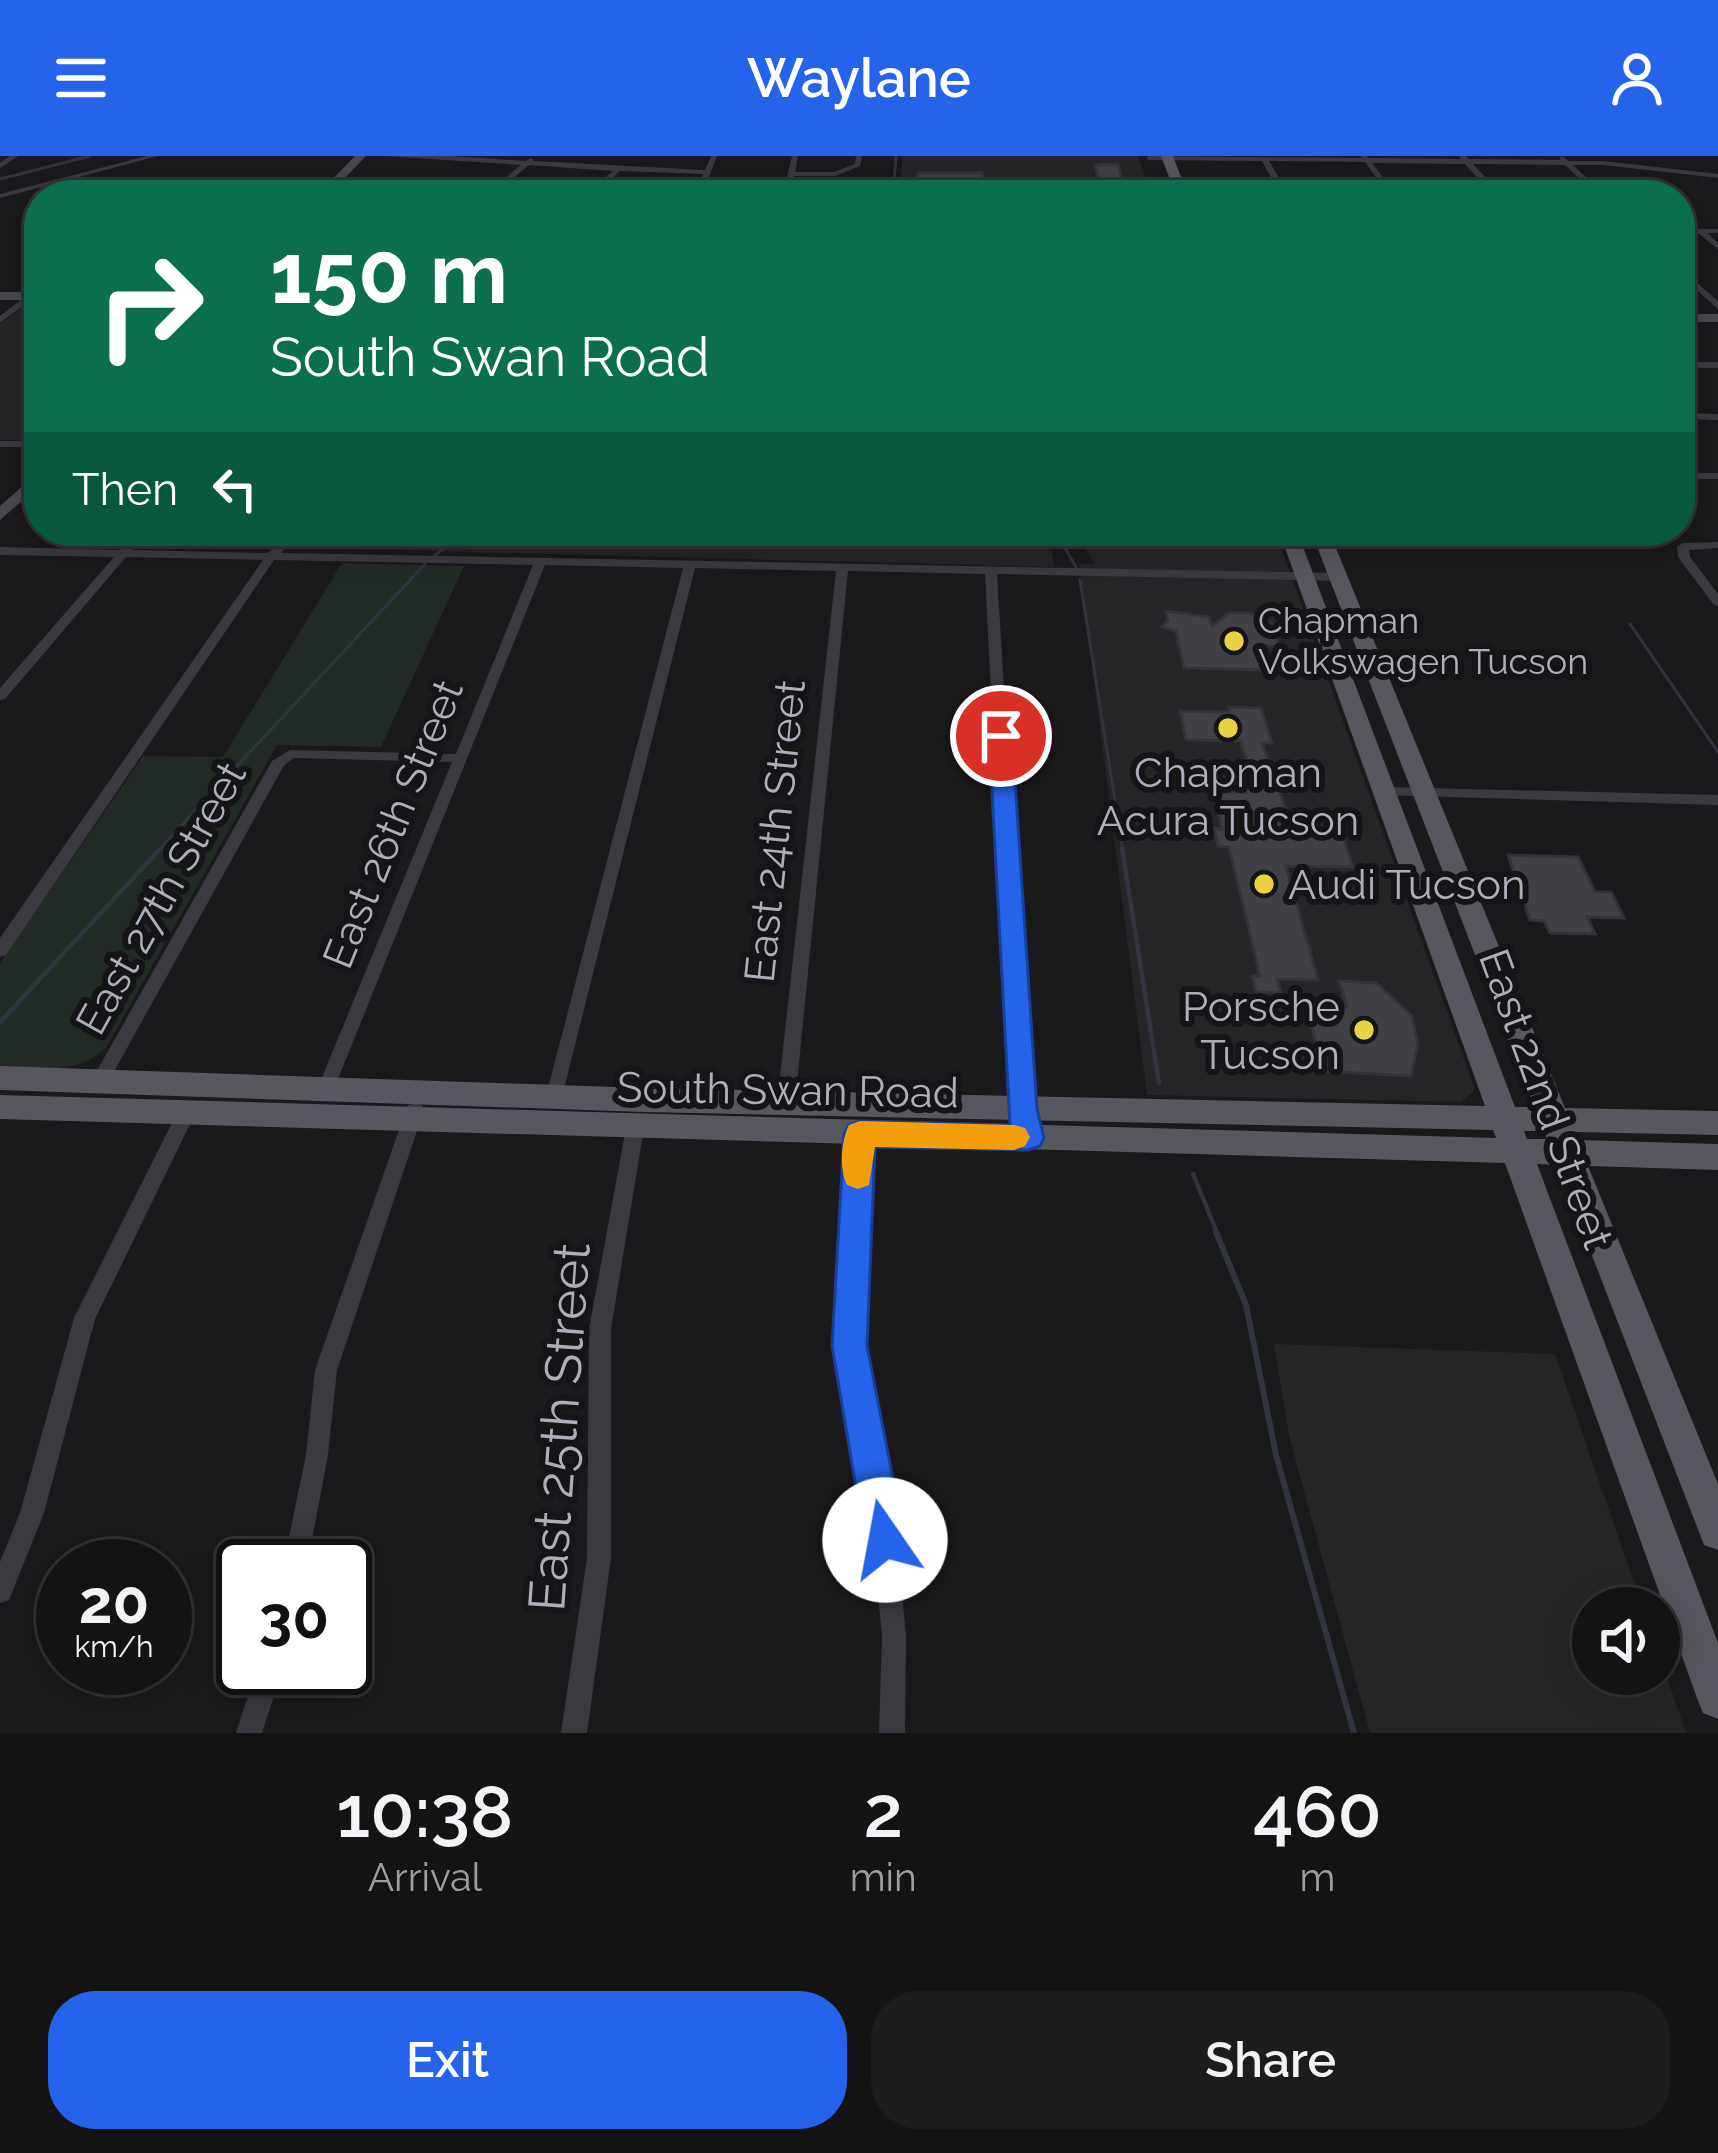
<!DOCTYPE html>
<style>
body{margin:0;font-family:Raleway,sans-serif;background:#1d1c1d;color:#f1f3f6;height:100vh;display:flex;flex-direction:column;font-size:45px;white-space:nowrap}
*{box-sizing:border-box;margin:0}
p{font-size:39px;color:#9d9ea0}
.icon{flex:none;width:66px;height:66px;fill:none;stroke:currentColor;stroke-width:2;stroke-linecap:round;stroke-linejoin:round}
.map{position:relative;height:1577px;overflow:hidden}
.sheet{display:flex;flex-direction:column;background:#141314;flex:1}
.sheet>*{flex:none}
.banner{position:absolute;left:24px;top:24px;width:1671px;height:366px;border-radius:48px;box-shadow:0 6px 30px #0003,0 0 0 3px #333234;background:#0b6e4f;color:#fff;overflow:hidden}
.fabs{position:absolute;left:1572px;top:1431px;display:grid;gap:24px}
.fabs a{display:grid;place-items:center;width:108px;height:108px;border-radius:50%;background:#141314;box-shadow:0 6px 30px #0003,0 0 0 3px #333234;font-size:60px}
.speed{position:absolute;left:36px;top:1383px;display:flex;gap:24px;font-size:60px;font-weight:700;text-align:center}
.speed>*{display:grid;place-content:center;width:156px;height:156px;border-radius:50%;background:#141314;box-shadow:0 6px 30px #0003,0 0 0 3px #333234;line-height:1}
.speed small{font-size:30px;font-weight:400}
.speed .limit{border:6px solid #111;border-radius:18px;background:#fff;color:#111}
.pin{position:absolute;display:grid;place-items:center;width:102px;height:102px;color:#fff;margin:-51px;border:6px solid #fff;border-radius:50%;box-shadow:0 3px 12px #0007}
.me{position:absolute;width:132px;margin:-66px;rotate:348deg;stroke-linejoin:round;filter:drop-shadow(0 0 9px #0008)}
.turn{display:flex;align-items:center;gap:42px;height:252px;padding:0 48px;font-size:54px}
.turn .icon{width:156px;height:156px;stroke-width:2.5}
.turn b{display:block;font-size:84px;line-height:102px}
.then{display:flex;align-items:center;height:114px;padding:0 48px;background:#0003;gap:24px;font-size:45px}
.eta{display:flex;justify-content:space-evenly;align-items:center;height:204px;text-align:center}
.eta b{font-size:72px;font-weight:600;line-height:84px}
.button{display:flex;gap:24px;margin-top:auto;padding:24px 48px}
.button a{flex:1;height:138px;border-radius:48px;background:#2563eb;color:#fff;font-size:48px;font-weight:600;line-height:138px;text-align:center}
.button a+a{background:#1d1c1d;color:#f1f3f6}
header{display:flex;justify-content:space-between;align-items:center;height:156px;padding:0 48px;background:#2563eb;color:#fff;font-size:54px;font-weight:600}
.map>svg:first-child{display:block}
</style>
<header><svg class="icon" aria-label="menu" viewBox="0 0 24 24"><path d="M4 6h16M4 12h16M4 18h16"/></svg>Waylane<svg class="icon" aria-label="person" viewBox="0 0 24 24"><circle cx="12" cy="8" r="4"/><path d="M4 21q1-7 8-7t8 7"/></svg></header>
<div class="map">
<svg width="1718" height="1577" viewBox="0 0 1718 1577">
<rect width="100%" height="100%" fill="#1a191b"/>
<g fill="#262528">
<path d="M902,0h236l14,39h-252z"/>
<path d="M35,143h4v141h-39v-116z"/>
<path d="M320,375h727l8,36 -746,-19z"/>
<path d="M1072,375h203l200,559 -14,12 -314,-7 -68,-531 15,-1z"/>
<path d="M1274,1188l281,10 88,254h-50v66h66v-20l27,79h-316l-81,-297z"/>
</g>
<g fill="#232b26">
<path d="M327,375h313l-5,18 -316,-4z"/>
<path d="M342,407l122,3 -83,181 -104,-2 -170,301c-28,31 -69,21 -107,21v-104l143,-207 80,1z"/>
</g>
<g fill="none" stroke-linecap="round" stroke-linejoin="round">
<g stroke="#30353f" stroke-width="3">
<path d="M0,23l90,-23"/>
<path d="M893,39l3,-39"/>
<path d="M1055,375l21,36"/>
<path d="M435,399l32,-24"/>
<path d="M1080,424l43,271"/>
<path d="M1630,468l88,128"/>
<path d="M158,695l267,-287"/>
</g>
<g stroke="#30353f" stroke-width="4.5">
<path d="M1122,692l37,235"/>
<path d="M0,866l161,-174"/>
<path d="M1193,1018l25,61"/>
</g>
<path stroke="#30353f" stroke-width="6" d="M1216,1076l30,73 30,150 78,278"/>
</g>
<g fill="#414145" stroke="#343337" stroke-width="3">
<path d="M1118,8l7,27 -24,-1 -6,-25z"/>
<path d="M918,17h64l3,22h-70z"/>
<path d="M1166,455l43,6 3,9 17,-13h21l22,10 7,23h-19l7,24 -83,-2 -8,-37 -14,-4 6,-7z"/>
<path d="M1229,551l32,1 11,35h-10l30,83 48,1 13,40 -67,-1 32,114 -41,-1 4,14 -25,-1 -4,-16h8l-31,-129 -11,-1 -4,-18 8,1 -9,-37h33l-4,-15 9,1 -10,-37 -55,-1 -6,-29 50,1z"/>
<path d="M1508,699l70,2 17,35h16l13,26 -37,-1 8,17 -45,-1 -6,-12 -14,-1z"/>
<path d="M1339,825l37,2 36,33 6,28 -7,32 -88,-5 -16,-65 40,1z"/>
</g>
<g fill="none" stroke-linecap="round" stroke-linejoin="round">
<g fill="#3b3a40" fill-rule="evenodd">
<path d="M10,0h8l-18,12v-5z"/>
<path d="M147,0h11l-158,42v-4z"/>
<path d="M385,0h66l75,5 5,-3 3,3 171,9 6,-14h6l-15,39h-8l9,-21 -83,-3 -26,24h-8l27,-24 -84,-6 -36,30h-9l37,-30z"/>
<path d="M792,0h6l-3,16h39l21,-8 1,-8h6l-2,10 -25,10h-41l-3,19h-8z"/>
<path d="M1149,0l212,2v-2h6l2,2 92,1 -2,-3h7l3,3 92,1 -2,-2 3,-2 7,5h34l115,13v4l-115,-13h-30l32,30h-8l-32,-30 -92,-1 29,31h-8l-29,-31 -93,-1 25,32h-8l-24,-33 -96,-1 20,34h-8l-19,-34 -113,-1 -3,-2z"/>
<path d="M1680,73h38v4h-11l11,10v6l-20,-16h-18z"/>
<path d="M1680,112l38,33v8l-38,-34z"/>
<path d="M29,138l7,2 -36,27v-7z"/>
<rect x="1680" y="206" width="38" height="6"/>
<path d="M1680,257l38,1v6l-38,-1z"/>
<rect x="0" y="285" width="39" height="6"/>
<rect x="1680" y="317" width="38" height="6"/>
<path d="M136,375h12l-16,19 136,3 22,-22h13l-22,22 1059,20 6,4 -6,4 -343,-7 33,536 8,28 -2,5 -7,3 -7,-3 -10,-33 -27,-536 -137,-3 -53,532 -2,5 -7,2 -7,-2 -2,-5 59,-532 -141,-3 -134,533 -6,2 -6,-2 -3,-5 137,-528 -138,-3 -215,534 -6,2 -6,-2 -3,-5 137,-332 -159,-4 -10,9 -177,319 -6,2 -6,-2 -3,-5 3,-5 178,-315 18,-11 166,4 77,-189 -259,-5 -268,395 -6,2v-19l263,-378 -137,-3 -121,142 -5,1v-12l114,-131 -114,-2v-8l120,3z"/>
<path d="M1718,386v6l-29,2 1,7 28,37v12l-4,-1 -36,-48 -1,-10 6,-4z"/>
<path d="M1385,631l333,8v10l-338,-10 -2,-3z"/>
<path d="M415,947l7,2 2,5 -87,260 -9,85 -21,111h-24l23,-111 9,-85 91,-260 2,-5z"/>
<path d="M187,949l7,2 2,5 -101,207 -51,194 -35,87 -9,3v-41l20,-49 54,-195 106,-211z"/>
<path d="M635,964l7,3 2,5 -33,201v229l-24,175h-26l26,-175 2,-229 37,-201 2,-5z"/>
<path d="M860,970l7,3 2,5 -8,211 36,195 9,97 -1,96h-26l3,-96 -9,-97 -34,-195 12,-211 2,-5z"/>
<path d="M257,1512h26l-21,65h-26z"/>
</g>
<g fill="#484950" fill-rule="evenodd">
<path d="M355,0h11l-38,39h-11z"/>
<rect x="0" y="136" width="39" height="8"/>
<rect x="1680" y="158" width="38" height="8"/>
<path d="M39,316v14l-39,34v-14z"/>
</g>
<g fill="#57575f" fill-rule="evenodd">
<path d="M1161,0h12l15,39h-12z"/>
<path d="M1279,375h18l218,576h19l-223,-576h18l236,577 153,3v24l-143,-3 3,8 140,4v26l-130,-4 130,318v66l-14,-5 -147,-380 -20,-1 181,479v76l-15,-6 -6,-15 -192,-535 -1505,-44v-24l1496,43 -3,-8 -849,-18 -644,-22v-24l644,22 841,18zM1524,975h20l3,8h-20z"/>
</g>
</g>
<path fill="#2563eb" stroke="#184099" stroke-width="3" d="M1001,573l11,7 25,373 7,29 -4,8 -11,4 -154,-3 -8,199 38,194 -6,14 -14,6 -14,-6 -6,-14 -33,-194 12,-212 5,-9 11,-4 150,4 -21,-389z"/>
<path fill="#f59e0b" d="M860,965l154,4 11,3 5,9 -5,9 -11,4 -139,-3 -6,38 -11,4 -11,-4c-8,-16 -6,-44 2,-60z"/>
<g fill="#ead342" stroke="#151416" stroke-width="4.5">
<circle cx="1234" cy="485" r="12"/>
<circle cx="1228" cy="572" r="12"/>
<circle cx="1264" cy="728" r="12"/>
<circle cx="1364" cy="874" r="12"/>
</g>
<g text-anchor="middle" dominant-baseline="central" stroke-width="12" stroke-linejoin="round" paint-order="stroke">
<g font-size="36" fill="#acaeba" stroke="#151416" text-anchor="start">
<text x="1258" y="464">Chapman<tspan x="1258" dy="41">Volkswagen Tucson</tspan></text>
</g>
<g font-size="42" fill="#acaeba" stroke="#151416">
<text x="1228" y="616">Chapman<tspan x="1228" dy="48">Acura Tucson</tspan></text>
<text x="1288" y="728" text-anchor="start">Audi Tucson</text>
<text x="1340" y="850" text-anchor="end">Porsche<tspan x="1340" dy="48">Tucson</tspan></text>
</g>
<g font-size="42" fill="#acaeba" stroke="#151416">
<text transform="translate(393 668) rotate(-68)">East 26th Street</text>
<text transform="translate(775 675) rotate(-84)">East 24th Street</text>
<text transform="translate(161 742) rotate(-61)">East 27th Street</text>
<text transform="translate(788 934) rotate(1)">South Swan Road</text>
<text transform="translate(1546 943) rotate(70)">East 22nd Street</text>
</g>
<g font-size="51" fill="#acaeba" stroke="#151416">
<text transform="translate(559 1271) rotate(-86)">East 25th Street</text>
</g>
</g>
</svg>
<div class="fabs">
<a><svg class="icon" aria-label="sound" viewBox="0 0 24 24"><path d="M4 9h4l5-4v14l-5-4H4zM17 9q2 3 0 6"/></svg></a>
</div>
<div class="speed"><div>20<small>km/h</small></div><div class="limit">30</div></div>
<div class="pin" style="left:1001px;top:580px;background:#d93025"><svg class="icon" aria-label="arrive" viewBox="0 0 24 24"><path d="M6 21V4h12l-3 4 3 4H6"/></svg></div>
<svg class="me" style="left:885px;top:1384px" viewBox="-20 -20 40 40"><circle r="19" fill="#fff"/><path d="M0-13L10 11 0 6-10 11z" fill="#2563eb"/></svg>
<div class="banner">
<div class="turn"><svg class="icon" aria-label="right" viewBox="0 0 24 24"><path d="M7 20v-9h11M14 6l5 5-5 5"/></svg><div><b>150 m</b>South Swan Road</div></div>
<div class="then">Then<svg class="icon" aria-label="left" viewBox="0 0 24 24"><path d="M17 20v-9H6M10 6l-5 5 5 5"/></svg></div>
</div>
</div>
<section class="sheet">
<div class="eta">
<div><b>10:38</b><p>Arrival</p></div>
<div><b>2</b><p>min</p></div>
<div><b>460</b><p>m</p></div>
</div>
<div class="button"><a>Exit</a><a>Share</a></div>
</section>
